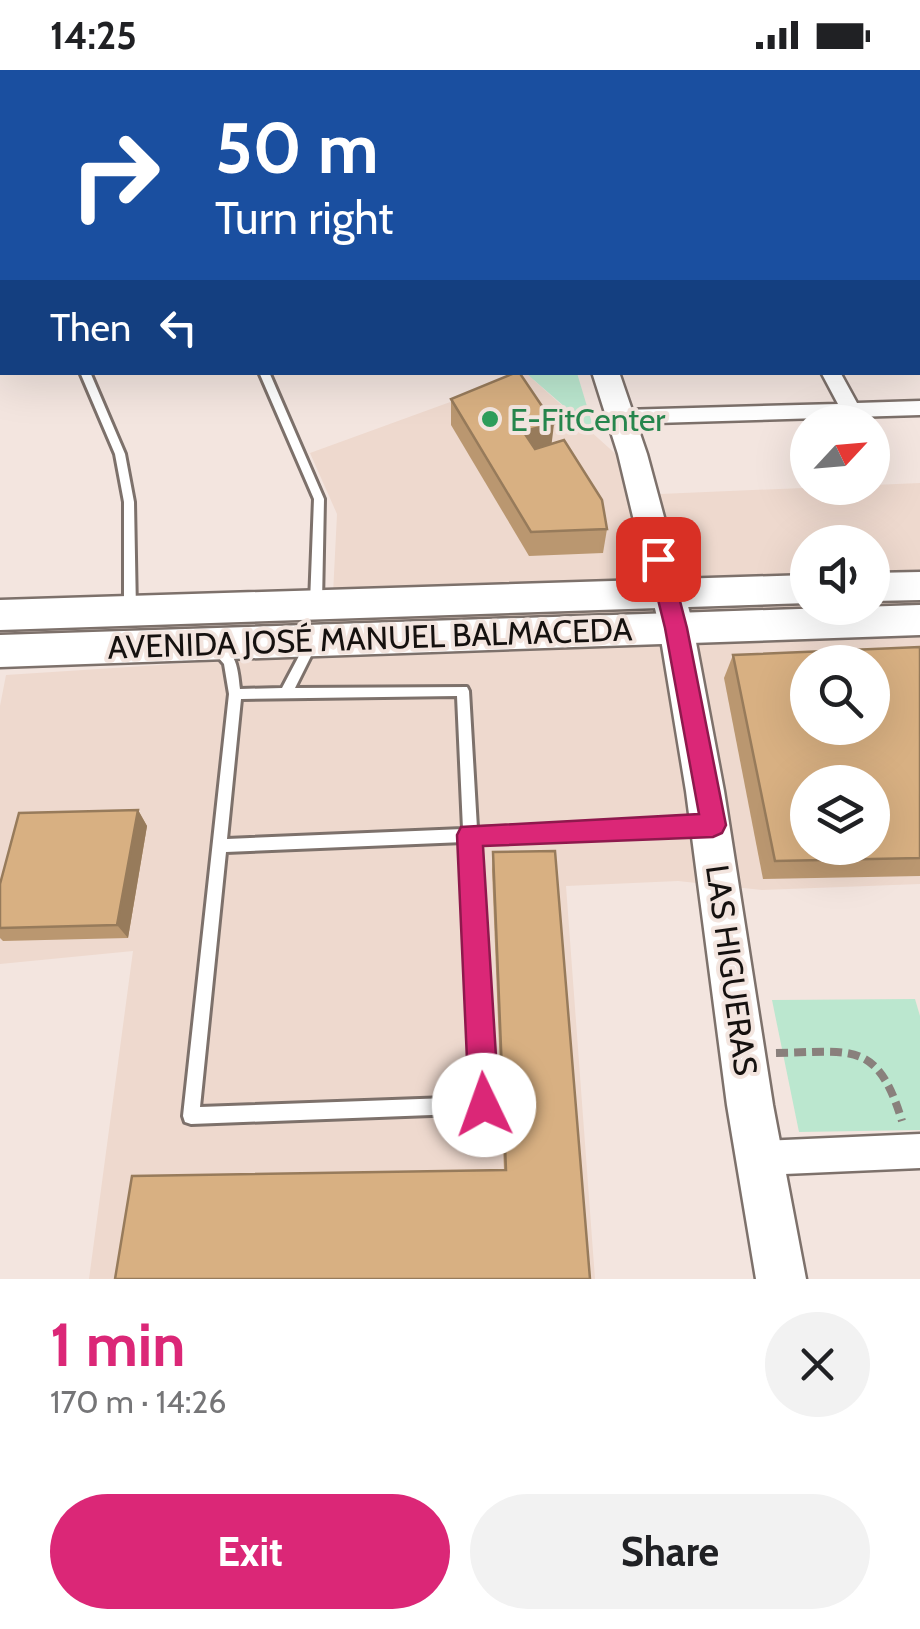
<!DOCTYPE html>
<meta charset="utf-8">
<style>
body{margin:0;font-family:Cabin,sans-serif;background:#f2f2f2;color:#202124;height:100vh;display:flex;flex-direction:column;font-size:38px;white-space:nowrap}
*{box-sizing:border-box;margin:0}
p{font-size:32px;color:#757577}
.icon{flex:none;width:55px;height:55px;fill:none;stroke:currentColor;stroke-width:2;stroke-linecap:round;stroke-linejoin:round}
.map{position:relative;height:1209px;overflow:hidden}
.panel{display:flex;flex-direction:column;background:#fff;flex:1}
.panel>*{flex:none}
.guide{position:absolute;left:0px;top:0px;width:920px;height:305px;box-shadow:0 10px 40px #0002;background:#1a4fa0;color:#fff;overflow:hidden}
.needle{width:65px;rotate:64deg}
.tools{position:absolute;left:790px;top:335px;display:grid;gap:20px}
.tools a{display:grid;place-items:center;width:100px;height:100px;border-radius:50%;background:#fff;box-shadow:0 10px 40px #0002;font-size:50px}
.pin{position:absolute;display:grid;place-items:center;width:85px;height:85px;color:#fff;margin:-42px;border-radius:20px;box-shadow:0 5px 15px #0006}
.me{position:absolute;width:110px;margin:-55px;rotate:357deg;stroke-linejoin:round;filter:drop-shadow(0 0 8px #0008)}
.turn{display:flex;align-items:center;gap:35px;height:210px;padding:0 50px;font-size:45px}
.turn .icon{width:130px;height:130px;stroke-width:2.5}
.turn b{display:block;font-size:70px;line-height:85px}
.then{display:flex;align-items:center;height:95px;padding:0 50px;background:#0003;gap:20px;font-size:38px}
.round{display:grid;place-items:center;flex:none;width:105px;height:105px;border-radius:52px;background:#f2f2f2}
.headline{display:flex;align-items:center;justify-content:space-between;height:170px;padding:0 50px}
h1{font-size:60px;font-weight:700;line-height:75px;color:#db2777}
.cta{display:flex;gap:20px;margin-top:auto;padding:20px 50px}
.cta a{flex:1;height:115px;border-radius:60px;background:#db2777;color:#fff;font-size:40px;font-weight:700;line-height:115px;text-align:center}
.cta a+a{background:#f2f2f2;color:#202124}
.status{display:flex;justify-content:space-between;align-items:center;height:70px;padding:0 50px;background:#fff;direction:ltr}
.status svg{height:28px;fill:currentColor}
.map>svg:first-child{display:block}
</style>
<div class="status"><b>14:25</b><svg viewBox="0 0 49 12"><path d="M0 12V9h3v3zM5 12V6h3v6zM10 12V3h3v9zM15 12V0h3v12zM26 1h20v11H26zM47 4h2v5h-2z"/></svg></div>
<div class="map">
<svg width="920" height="1209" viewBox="0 0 920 1209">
<rect width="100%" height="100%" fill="#f3e5df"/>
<path fill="#eed9ce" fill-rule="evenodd" d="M527,304l133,120 260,-11v401l-158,6 -84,-9 -112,5 29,393h-506l44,-328 -133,13v-258l6,-31 324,-21 7,-140 -27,-61zM808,472h64v66h-64zM808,592h64v66h-64zM808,712h64v66h-64z"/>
<g fill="#bbe7cf">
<path d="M525,303h52l18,60 -68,-59z"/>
<path d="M915,929l5,17v114l-121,2 -27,-132z"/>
</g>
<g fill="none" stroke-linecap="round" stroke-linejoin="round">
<g stroke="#7d716b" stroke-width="6">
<g id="service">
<path d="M269,0h6l1,2h-6z"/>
<path d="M597,0h6l1,2h-6z"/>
<path d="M80,302h10l35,82 9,48 2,109 -6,5 -6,-5v-109l-9,-48z"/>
<path d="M259,302h10l55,127 -2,104 -6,5 -6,-5 4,-104z"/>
<path d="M312,567l4,2 2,3 -23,46 172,-1 2,4 8,137 229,-9 5,2 2,4 -2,4 -5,2 -228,10 14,264 -2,6 -6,2 -293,11 -6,-2 -2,-6 46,-422 -5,-30 -12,-14 2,-3c23,-1 24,24 26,42l42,-1 26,-49zM457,626l6,133 -236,10 14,-140zM464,772l11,255 -275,10 26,-255z"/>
</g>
</g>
<g stroke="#7d716b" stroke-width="5">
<g id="minor">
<path d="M671,0h14l1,2h-14z"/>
<path d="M822,0h15l1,2h-14z"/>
<path d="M920,81v10h-2v-9z"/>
<rect x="918" y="172" width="2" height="14"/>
<path d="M821,302h19l17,31 63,-2v14l-298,9 -10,-7 10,-7 216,-6z"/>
<path d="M920,1064v34l-159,7 -12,-5 -5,-12 5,-12 12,-5z"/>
</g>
</g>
<g stroke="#7d716b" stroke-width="5">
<g id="secondary">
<path d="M492,0h20l1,2h-19z"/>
<path d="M592,302h27l28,82 45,167 32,170 49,314 33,174h-50l-29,-174 -41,-314 -28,-170 -40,-167z"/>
</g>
</g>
<g stroke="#7d716b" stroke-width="5">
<g id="primary">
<path d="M920,502v28l-48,1v-28z"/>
<path d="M808,505v28l-808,27v-30z"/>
<path d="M920,535v30l-920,32v-32z"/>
</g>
</g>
<path stroke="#89807c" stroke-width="8" stroke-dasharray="12 6" stroke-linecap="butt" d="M776,983c75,-1 101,-14 126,68"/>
<use href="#service" fill="#fff" fill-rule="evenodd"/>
<use href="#minor" fill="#fff" fill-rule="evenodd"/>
<use href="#secondary" fill="#fff" fill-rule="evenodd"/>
<use href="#primary" fill="#fff" fill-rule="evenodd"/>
</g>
<g fill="#ba9770">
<path d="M451,329l101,45 55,85 -4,24 -74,3 -78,-131z"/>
<path d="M920,577v229l-157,3 -39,-201 9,-23z"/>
<path d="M138,740l9,16 -19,112 -125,3 -3,-3v-54z"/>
<path d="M493,782l97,427 -86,-109 -12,-300z"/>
</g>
<g fill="#977b5b">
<path d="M554,354l-3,25 -30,8 2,-26z"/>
<path d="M138,740l9,16 -19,112 -11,-13z"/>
</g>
<g fill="#d8b082" stroke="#977b5b" stroke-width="2.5" fill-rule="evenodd">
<path d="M517,302h2l35,52 -31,7 12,18 29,-9 38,60 5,29 -76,3 -80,-133z"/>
<path d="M920,577v211l-145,3 -42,-206zM808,592h64v66h-64zM808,712h64v66h-64z"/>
<path d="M138,740l-21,115 -117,3v-44l19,-71z"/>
<path d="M555,781l35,428h-475l17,-103 374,-6 -13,-318z"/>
</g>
<path fill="#db2777" stroke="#8e194d" stroke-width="2.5" d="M658,481l11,8 18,69 39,197 -4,8 -9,4 -230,9 16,259 -4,10 -11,5 -11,-5 -4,-10 -12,-270 4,-8 238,-13 -34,-186 -17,-69z"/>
<circle fill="#2e9e5b" stroke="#f3e5df" stroke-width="4" cx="490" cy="349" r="10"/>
<g text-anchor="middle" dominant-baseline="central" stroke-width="8" stroke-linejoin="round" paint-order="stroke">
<g font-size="32" fill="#27864d" stroke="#f3e5df" text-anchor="start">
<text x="510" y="349">E-FitCenter</text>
</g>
<g font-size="32" fill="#15110f" stroke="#f3e5df">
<text transform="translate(370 568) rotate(-2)">AVENIDA JOSÉ MANUEL BALMACEDA</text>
<text transform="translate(732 900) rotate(82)">LAS HIGUERAS</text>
</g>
</g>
</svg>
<div class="tools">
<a><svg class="needle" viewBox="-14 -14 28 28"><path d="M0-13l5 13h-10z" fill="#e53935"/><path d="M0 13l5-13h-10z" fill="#757577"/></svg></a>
<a><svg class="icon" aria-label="sound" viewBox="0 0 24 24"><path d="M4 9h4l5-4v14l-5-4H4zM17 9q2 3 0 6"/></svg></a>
<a><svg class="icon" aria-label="search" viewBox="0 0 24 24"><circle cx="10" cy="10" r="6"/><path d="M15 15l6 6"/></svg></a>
<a><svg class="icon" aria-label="layers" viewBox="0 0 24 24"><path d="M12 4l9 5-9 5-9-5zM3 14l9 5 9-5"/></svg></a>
</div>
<div class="pin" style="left:658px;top:489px;background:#d93025"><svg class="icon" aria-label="arrive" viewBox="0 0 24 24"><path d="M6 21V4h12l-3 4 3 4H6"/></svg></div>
<svg class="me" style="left:484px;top:1035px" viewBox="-20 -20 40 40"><circle r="19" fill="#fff"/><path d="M0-13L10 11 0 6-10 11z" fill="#db2777"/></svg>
<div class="guide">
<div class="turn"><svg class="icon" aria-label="right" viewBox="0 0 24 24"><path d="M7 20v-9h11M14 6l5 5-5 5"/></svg><div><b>50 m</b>Turn right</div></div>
<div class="then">Then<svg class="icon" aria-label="left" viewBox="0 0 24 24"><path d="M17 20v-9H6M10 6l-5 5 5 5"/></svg></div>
</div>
</div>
<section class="panel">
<div class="headline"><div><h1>1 min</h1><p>170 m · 14:26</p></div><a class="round"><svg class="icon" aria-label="close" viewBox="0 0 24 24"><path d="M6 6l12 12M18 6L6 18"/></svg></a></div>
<div class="cta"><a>Exit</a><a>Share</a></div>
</section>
